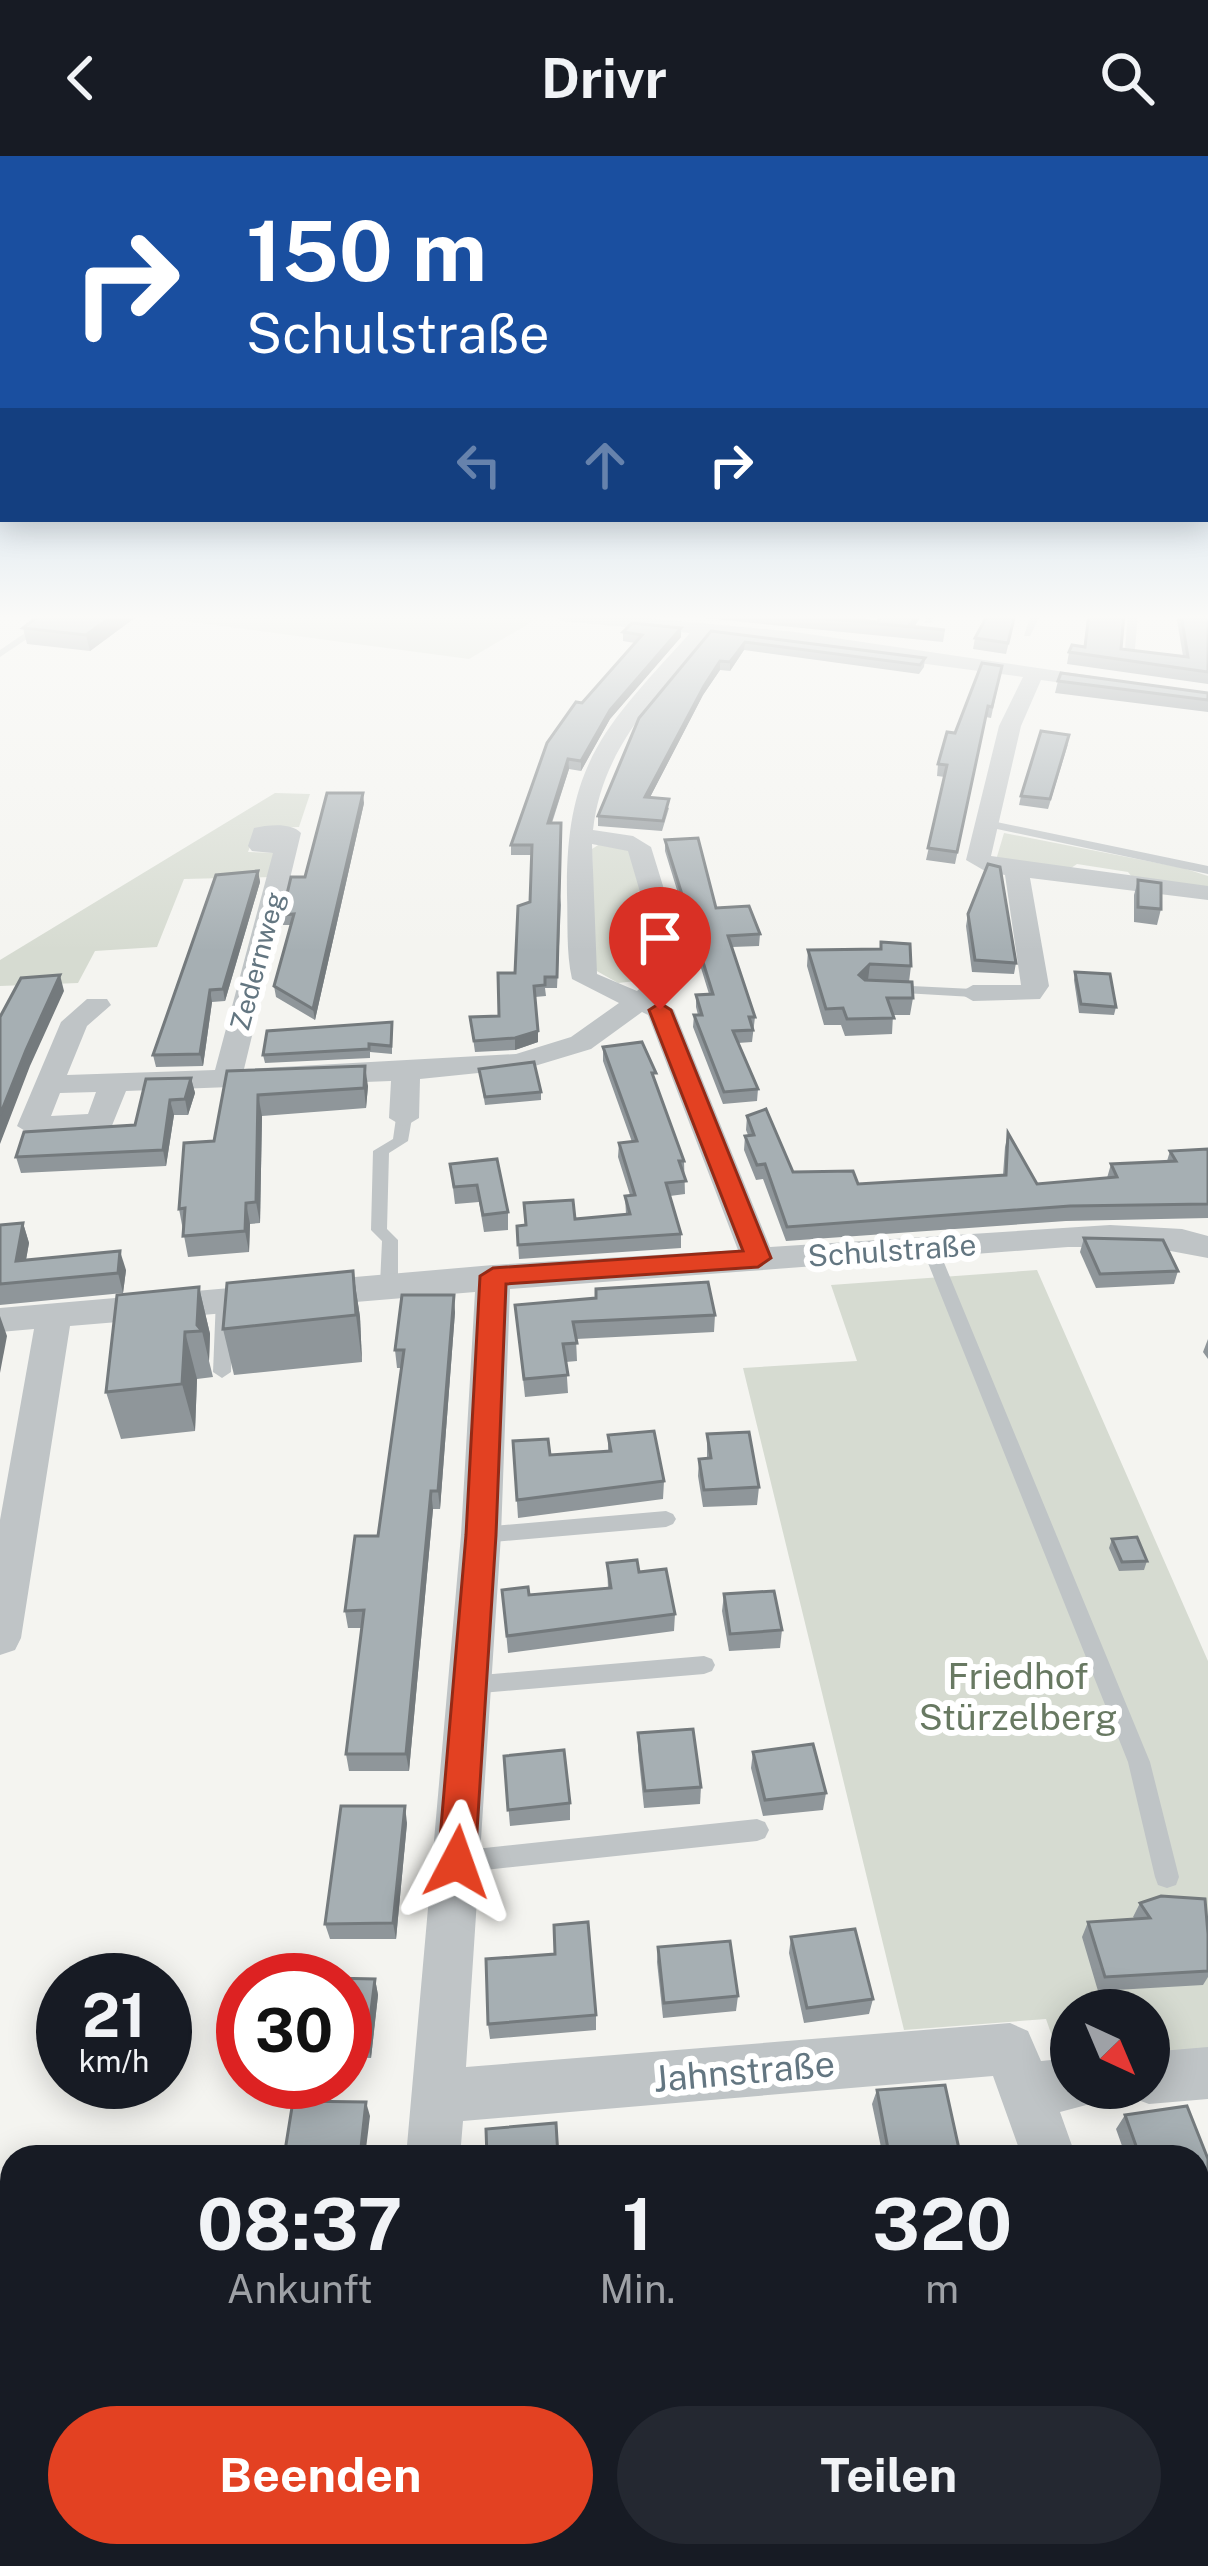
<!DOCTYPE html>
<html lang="de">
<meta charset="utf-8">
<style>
body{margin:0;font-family:"Public Sans",sans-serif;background:#242831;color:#f1f3f6;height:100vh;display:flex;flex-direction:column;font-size:45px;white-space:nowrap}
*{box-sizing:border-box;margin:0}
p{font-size:39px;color:#9ea1a6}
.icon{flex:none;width:66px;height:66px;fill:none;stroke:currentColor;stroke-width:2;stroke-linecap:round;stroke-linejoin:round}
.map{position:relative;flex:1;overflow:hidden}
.details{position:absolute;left:0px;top:1989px;width:1209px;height:423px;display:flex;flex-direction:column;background:#171b24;border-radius:36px 36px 0 0;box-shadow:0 6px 30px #0003}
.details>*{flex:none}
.guide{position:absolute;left:0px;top:0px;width:1209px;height:366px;box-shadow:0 6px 30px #0003;background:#1a4fa0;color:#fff;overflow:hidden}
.needle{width:78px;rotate:136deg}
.controls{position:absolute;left:1050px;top:1833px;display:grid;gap:24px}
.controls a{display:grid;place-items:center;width:120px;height:120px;border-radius:50%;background:#171b24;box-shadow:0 6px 30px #0003;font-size:60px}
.speed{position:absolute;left:36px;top:1797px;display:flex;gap:24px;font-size:60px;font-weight:700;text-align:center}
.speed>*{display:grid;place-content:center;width:156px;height:156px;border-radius:50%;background:#171b24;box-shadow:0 6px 30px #0003;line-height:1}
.speed small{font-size:30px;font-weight:400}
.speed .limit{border:18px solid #d22;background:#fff;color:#111}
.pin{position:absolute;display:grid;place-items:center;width:102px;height:102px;color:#fff;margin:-123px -51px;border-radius:50% 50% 50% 0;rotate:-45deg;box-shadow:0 0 12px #0007}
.pin .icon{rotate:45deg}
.me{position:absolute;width:132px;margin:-66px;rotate:4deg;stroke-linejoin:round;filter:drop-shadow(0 0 9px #0008)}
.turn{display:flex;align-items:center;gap:42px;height:252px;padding:0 48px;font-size:54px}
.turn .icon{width:156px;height:156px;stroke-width:2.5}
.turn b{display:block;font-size:84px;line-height:102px}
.lanes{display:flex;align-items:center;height:114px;padding:0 48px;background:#0003;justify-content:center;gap:60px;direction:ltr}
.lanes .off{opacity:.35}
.eta{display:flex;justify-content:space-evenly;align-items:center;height:204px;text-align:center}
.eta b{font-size:72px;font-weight:700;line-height:84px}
.button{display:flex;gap:24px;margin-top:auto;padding:24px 48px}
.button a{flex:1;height:138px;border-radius:72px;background:#e34122;color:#fff;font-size:48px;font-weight:700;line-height:138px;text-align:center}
.button a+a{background:#242831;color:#f1f3f6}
header{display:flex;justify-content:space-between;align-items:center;height:156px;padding:0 48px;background:#171b24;font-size:54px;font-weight:700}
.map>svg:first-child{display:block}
</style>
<header><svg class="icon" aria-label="back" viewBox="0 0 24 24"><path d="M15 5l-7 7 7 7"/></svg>Drivr<svg class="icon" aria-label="search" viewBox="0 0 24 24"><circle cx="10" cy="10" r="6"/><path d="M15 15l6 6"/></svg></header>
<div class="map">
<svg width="1208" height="2410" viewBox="0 0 1208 2410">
<rect width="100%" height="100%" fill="#f4f4f0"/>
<g fill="#d6dbd1">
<path d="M159,458h367l16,2 -73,43 -315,-42z"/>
<path d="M275,637l35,1 -11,33 -42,1 -9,24 31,1 -7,24 -88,2 -27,68 -62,4 -17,32 -78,3v-26z"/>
<path d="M1004,677l179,35 25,8v11l-75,-9 -5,-6 -51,-8 -9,6 -72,-10z"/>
<path d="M603,686l29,6 13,40 -8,4 15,48 11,6 5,17 -12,16 -38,4 -23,-13 -3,-121z"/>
<path d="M1037,1114l171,391v391l-59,6v-48h-78v54l-9,1 -16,-46 -142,11 -161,-662 114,-7 -26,-76z"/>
</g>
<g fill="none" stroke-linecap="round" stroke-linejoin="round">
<g fill="#bfc4c6" fill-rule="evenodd">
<path d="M53,458h11l-64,43v-7z"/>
<path d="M544,458h26l-5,3z"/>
<path d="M928,458h10l-8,9h-6z"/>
<path d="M1031,458h10l-11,22h-6z"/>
<path d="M1128,458h10l-3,35 -5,3 -5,-3z"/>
<path d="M987,664l221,46v8l-225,-48 -2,-2z"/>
<path d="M891,829l82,4 7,4 -7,4 -87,-5 -2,-3z"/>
<path d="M404,957l8,5 -4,23 -19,12 -2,76 11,11v45l-9,6 -9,-6 2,-44 -11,-11 2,-79 20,-12 3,-21z"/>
<path d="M930,1087l8,5 212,514 29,115 -3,8 -9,3 -9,-3 -3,-8 -27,-115 -206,-514z"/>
<path d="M225,1137l9,6 -3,73 -9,6 -9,-6 3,-73z"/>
<path d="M666,1355l7,3 3,5 -3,5 -7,3 -185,16 -7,-3 -3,-5 3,-5 7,-3z"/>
<path d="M704,1500l8,3 3,6 -3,6 -8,3 -234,20 -8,-3 -3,-6 3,-6 8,-3z"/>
<path d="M757,1663l8,3 4,8 -4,8 -8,3 -300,32 -8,-3 -4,-8 4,-8 8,-3z"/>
</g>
<g fill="#bfc4c6" fill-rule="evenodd">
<path d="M553,458h53l189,18 317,47v8l-7,2 -64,-9 -20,46 -30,130 217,30v14l-178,-22 19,108 -9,13 -67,2 -14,-8 14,-8h48l-16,-110 -20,-4 -19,-11 33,-134 24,-49 -314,-42c-52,60 -107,113 -116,195l40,6 18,11 37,120 -29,33 15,10 96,237 340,-22 72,4 26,7v22l-59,-11h-81l-558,42 -9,246 -35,532 544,-44 18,8 13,30 30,-3v30h25l-6,16 -30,8 16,45h-54l-29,-81 -530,45 -3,36h-54l55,-622 14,-243 -405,34 -49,312 -6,12 -15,5v-135l34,-191 -34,3v-24l493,-43 245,-15 -90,-235 -6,-3 -51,37 -63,19 -108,11 -1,39 -15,9 -15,-9 2,-37 -265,10 -15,37 -79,7 -15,-9 44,-104 26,-23h20l4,6 -24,21 -20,49 148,-5 58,-217 -21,-2 -4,-5 6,-18c14,-3 37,-6 47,5l-57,236 272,-15 55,-17 48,-34 -47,-24c-6,-27 -4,-57 -5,-84 -2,-133 39,-169 123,-262l-129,-12zM592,688l36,7 34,116 -25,24 -40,-17zM96,936l-8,22 -37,2 9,-23z"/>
<path d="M1208,1891v52l-59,5 -19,-7 -3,-9h22v-36z"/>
<path d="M1197,2232l11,4v71l-11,-5z"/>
<path d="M394,2400h64l2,10h-64z"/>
</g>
</g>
<g fill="#8f969a">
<path d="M140,458l-50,37 -63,-7 -4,-16z"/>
<path d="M663,458h153l61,8 46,-8 -9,12 31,4 -2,12z"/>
<path d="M1016,458l-10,40 -33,-5 2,-11z"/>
<path d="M1088,458h36l-3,35 62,7 -7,-42h32v70l-141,-20 2,-12 15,-5z"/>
<path d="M711,475l214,27 -1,9 -5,7 -175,-24 -14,21 -10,-1 -17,25 -53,102 19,11 -7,23 -64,-5v-10z"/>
<path d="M623,476l58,5 -71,82 -29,52 -12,-2 -17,54 9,82 -4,83h-12l1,8 -11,1 3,45 -23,8 -40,2 -5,-35 29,-1 16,-43 15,-71 2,-47h-21v-10l71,-142 53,-60 -12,-2z"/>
<path d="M1002,510l-11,52 -5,-1 -31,147 -29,-4 19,-83 -8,-1 1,-12z"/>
<path d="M1058,525l150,12v19l-153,-19z"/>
<path d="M1068,588l-20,65 -29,-4 2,-9z"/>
<path d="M364,647l-49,217 -39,-23 -2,-11 17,-61h-8l-1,-10 23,-38z"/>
<path d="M665,684l51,68 44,26 -1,12 -27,1 23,70 -3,25 -14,1 20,46 -1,12 -34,3 -30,-77 1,-12h4l-2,-8v-12l13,-1 -44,-143z"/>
<path d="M258,715l2,11 -35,119 -13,1 -9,64 -47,1 -3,-12z"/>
<path d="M1138,724l23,29 -4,16 -23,-3v-27z"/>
<path d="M968,758l48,49 -2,11 -42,-2 -6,-46z"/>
<path d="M808,794l103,16 -2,16 4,16 -3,17h-17l-1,19 -47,2 -4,-11h-17l-17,-59z"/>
<path d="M1075,816l41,35 -2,8 -35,-2 -5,-33z"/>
<path d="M392,874v24l-22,-2v6l-105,5 -2,-8z"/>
<path d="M603,891l52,35 29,79 1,33 -15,2 11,38v14l-162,11 -2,-33 8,-1 -1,-22 51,16 51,-5 -1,-18 5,-1 -12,-38 1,-14 13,-1 -29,-81z"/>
<path d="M479,913l62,23v8l-56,5z"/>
<path d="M227,915l141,15 -2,22 -104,8 -2,107 -10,1 -1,28 -61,5 -9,-48 35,-68z"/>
<path d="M191,922l4,15 -7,22h-14l-8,51 -145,7 -5,-16 119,-32z"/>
<path d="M747,960l46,56 65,12 145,-9 2,-28 3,-14 29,51 70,-6 4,-14 56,-3 3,-10 38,-2v69l-142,3 -280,20 -23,-62 -7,1 -12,-30 1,-14 3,-1 -2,-5z"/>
<path d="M497,1003l11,53v18l-24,2 -5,-30 -24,2 -5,-40z"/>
<path d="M23,1067l6,20 -3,17 100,10 -3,23 -123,12v-80z"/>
<path d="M1084,1082l94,33 -4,13 -78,4 -16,-36z"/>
<path d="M353,1115l7,46 2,45 -128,13 -11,-46z"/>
<path d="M199,1131l11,47 -1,27 4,16 -16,2 -2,52 -74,8 -15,-47z"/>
<path d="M515,1149l200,10 -1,17 -138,7 1,22 -11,1 2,31 -43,4z"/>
<path d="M455,1156l-15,197h-7l-24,262h-60l-3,-17 16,-126h-14l-3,-17 33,-75 23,-168h-4l-2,-18z"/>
<path d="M1208,1183v20l-5,-7z"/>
<path d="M707,1278l52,53 -2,18 -54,2 -5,-31 1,-17 8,-1z"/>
<path d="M608,1279l56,46 -1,18 -145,19 -5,-77 37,14 58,-4z"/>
<path d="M1112,1383l35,22 -3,9 -25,1 -10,-23z"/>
<path d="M607,1407l32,9 36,42 -1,17 -166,22 -6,-63 27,5 79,-7z"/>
<path d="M724,1438l58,36 -2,18 -51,3 -7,-40z"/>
<path d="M638,1577l63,54 -1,17 -56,4 -6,-58z"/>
<path d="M753,1596l73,41 -3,17 -60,6 -12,-48z"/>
<path d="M504,1600l66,47v17l-60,6z"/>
<path d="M407,1667l-11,116h-66l-5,-15z"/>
<path d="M1140,1747l68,31v43l-5,8 -105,6 -16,-54 6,-15 47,-3 -2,-2z"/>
<path d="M791,1781l82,62 -4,15 -65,9 -15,-70z"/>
<path d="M658,1791l80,49 -2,15 -73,7 -6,-56z"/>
<path d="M375,1823l3,16 -7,63 -26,-1v-77z"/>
<path d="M596,1859v15l-106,9 -2,-15z"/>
<path d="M877,1934l82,59 -3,8h-73l-11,-53z"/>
<path d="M1125,1959l83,44v160l-11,-16v-146h-71l-10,-28z"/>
<path d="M1139,2400h41l-10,10h-24z"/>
</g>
<g fill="#747a7d">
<path d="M115,458h25l-50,37 -4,-16z"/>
<path d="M917,458h6l-9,13h-6z"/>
<path d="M681,472v9l-71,82 -29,52v-10l29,-51z"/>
<path d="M745,486l-1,8 -14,21v-9z"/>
<path d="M720,505v9l-17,25 -58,112v-10l59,-111z"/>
<path d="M568,603l1,10 -21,64v-10z"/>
<path d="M363,637l1,10 -49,217 -2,-11z"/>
<path d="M258,715l2,11 -35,119 -2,-12z"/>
<path d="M870,808l-2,16 -11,12 2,-17z"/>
<path d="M60,819l4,16 -34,75 -30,78v-29l26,-65z"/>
<path d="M210,834l2,12 -9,64 -3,-12z"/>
<path d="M538,875v11l-23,8v-12z"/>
<path d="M365,910l3,20 -2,22 -2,-20z"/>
<path d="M191,922l4,15 -7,22 -3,-16z"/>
<path d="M258,939l4,21 -2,107 -4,-21z"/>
<path d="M170,944l4,15 -8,51 -3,-16z"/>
<path d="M246,1047l4,21 -1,28 -4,-21z"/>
<path d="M23,1067l6,20 -7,38 -6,-20z"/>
<path d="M120,1095l6,19 -3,23 -5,-20z"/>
<path d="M353,1115l7,46 2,45 -6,-47z"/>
<path d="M199,1131l11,47 -1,27 -7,-30 -5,-6z"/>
<path d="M454,1139l1,17 -15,197 -2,-18z"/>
<path d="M0,1160l7,20 -7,37z"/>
<path d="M185,1176l12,47 -2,52 -13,-47z"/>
<path d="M431,1335l2,18 -24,262 -3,-17z"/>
<path d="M405,1650l2,17 -11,116 -3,-16z"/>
<path d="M375,1823l3,16 -7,63 -4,-15z"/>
<path d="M366,1946l4,14 -5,41h-5z"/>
</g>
<g fill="#a6afb3" stroke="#747a7d" stroke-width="3">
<path d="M41,458h74l-29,21 -63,-7z"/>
<path d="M777,458h39l61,8 8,-8h32l-8,12 36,4z"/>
<path d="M988,458h27l-7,29 -33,-5z"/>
<path d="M1089,458h35l-3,35 67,8 -7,-43h27v58l-139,-20 3,-7 13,2z"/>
<path d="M632,467l49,5 -71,82 -29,51 -13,-2 -20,64h13l-4,154h-12v8l-11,1 4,45 -23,7 -41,3 -4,-24 29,-1 -1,-43h17l3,-67 12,-4 2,-57h-21l36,-102 29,-41 6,1 60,-68 -19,-3z"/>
<path d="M711,475l214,27 -5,7 -175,-23 -15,20 -10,-1 -16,25 -59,111 24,2 -6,22 -65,-5 41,-98z"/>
<path d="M982,507l20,3 -10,41 -4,-1 -31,146 -29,-4 19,-83 -9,-1 9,-32 8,1z"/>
<path d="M1061,517l147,20v7l-150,-19z"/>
<path d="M1041,575l28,4 -19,64 -29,-3z"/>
<path d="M327,637h36l-50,216 -39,-23 20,-72 -12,1 9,-38h14z"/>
<path d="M698,682l18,70 33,-2 11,28 -32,2 27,81h-6l4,13 -20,1 25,58 -34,3 -30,-77h8l-6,-20 17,-1 -48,-154z"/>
<path d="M988,708l12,3 16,96 -41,-3 -7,-46z"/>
<path d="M258,715l-35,118 -13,1 -10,64 -47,1 63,-180z"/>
<path d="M1138,724l23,3v26l-23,-2z"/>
<path d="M881,786l29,2 1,22 -41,-2 -11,11 6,5 47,2 1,16h-26l7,20 -47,1 -4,-11 -17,1 -18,-59 73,-1z"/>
<path d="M1075,816l35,2 6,33 -35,-3z"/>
<path d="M60,819l-34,75 -26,65v-98l21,-39z"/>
<path d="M392,866l-1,24 -22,-2v5l-106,6 4,-24z"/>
<path d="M642,886l14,31h-4l32,88h-5l7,20 -20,2 15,51 -163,11 -1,-19 9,-1 -2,-22 49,-3 2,19 55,-5 -5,-18 10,-1 -16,-52 18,-2 -34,-94z"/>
<path d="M534,906l7,30 -56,5 -6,-28z"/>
<path d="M365,910l-1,22 -106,7 -2,107 -10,1 -1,28 -62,5 2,-28 -6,1 5,-66 30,-2 13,-70z"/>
<path d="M191,922l-6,21 -15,1 -7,50 -147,7 8,-25 111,-7 11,-46z"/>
<path d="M766,953l27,63 60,-1 5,13 148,-9 2,-42 29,51 80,-7 -6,-13 65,-3 -6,-10 38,-2v55l-138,2 -283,21 -22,-63 -8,1 -12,-29 9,-1 -7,-19z"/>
<path d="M497,1003l11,53 -25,3 -6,-30 -23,2 -4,-23z"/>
<path d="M23,1067l-7,38 104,-10 -2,22 -118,11v-59z"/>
<path d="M1084,1082l79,2 15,31 -78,3z"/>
<path d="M353,1115l3,44 -133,14 4,-46z"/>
<path d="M708,1126l7,33 -142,7 4,21 -14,1 5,31 -44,4 -9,-74 81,-7v-9z"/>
<path d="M199,1131l-2,38 5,6 -17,1 -3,52 -76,8 11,-97z"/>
<path d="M402,1139h52l-16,196h-7l-25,263h-60l18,-144 -19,1 10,-75h23l26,-186h-9z"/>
<path d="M654,1275l10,50 -147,19 -4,-59 35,-2 2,16 61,-4 -3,-16z"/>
<path d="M749,1276l10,55 -55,3 -5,-31 12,-1 -4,-24z"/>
<path d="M1137,1381l10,24 -25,1 -10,-23z"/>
<path d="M637,1404l2,12 27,-3 9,45 -168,22 -5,-46 26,-3 1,8 82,-7 -4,-25z"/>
<path d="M774,1435l8,39 -52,4 -6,-40z"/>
<path d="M693,1573l8,58 -56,4 -7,-58z"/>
<path d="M813,1588l13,49 -61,7 -12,-48z"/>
<path d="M564,1594l6,53 -62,7 -4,-54z"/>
<path d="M341,1650h64l-12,117 -68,1z"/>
<path d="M1161,1740l44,3 3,35v37l-103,6 -17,-55 62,-4 -10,-15z"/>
<path d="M588,1766l8,93 -108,9 -2,-65 69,-5 -1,-29z"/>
<path d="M855,1773l18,70 -66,9 -16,-71z"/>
<path d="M730,1785l8,55 -74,7 -6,-56z"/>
<path d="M282,1821l93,2 -8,64 -22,-1v-62h-64z"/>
<path d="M945,1929l14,64 -70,5 -12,-64z"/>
<path d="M293,1945l73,1 -6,55h-76z"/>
<path d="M1187,1950l21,53v133l-3,-5 -8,1v-131h-57l-15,-42z"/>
<path d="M556,1967l2,34h-71l-1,-28z"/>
<path d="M1197,2329l11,14v30l-11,11z"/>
<path d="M1156,2400h24l-10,10h-7z"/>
</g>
<linearGradient id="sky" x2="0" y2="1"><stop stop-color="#94badb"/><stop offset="0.58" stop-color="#fafaf8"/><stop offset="1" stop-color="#fafaf8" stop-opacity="0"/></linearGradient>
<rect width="1208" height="795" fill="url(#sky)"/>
<path fill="#e34122" stroke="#942a16" stroke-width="3" d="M660,847l11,7 100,248 -13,9 -252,17 -10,251 -21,327 -6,12 -12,5 -13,-5 -6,-12 28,-327 14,-259 13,-8 250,-17 -94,-241z"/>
<g text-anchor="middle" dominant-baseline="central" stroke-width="12" stroke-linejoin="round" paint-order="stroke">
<g font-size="27" fill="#637681" stroke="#fff">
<text transform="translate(257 805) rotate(-75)">Zedernweg</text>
</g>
<g font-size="30" fill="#637681" stroke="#fff">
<text transform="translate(892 1094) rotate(-4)">Schulstraße</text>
</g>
<g font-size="36" fill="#687962" stroke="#fff">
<text x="1018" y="1520">Friedhof<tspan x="1018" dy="41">Stürzelberg</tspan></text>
</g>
<g font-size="36" fill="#637681" stroke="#fff">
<text transform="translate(744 1915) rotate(-5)">Jahnstraße</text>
</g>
</g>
</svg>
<div class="controls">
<a><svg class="needle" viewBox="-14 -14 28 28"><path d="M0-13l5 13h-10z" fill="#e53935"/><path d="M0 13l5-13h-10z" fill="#9ea1a6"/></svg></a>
</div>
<div class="speed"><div>21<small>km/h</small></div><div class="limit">30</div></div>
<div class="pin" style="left:660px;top:854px;background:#d93025"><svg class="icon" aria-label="arrive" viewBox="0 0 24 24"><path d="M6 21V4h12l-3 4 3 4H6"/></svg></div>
<svg class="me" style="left:457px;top:1706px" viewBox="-20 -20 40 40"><path d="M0-17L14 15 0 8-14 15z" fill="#e34122" stroke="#fff" stroke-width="4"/></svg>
<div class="guide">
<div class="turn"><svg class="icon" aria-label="right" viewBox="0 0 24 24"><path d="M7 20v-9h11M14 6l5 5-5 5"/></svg><div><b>150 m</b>Schulstraße</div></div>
<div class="lanes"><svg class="icon off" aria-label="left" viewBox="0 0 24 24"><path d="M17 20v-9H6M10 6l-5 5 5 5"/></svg><svg class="icon off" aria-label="ahead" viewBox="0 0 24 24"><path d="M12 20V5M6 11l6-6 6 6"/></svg><svg class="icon" aria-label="right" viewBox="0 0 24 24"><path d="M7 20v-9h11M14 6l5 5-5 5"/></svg></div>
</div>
<section class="details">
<div class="eta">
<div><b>08:37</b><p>Ankunft</p></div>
<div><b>1</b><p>Min.</p></div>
<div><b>320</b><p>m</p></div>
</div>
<div class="button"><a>Beenden</a><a>Teilen</a></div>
</section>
</div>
